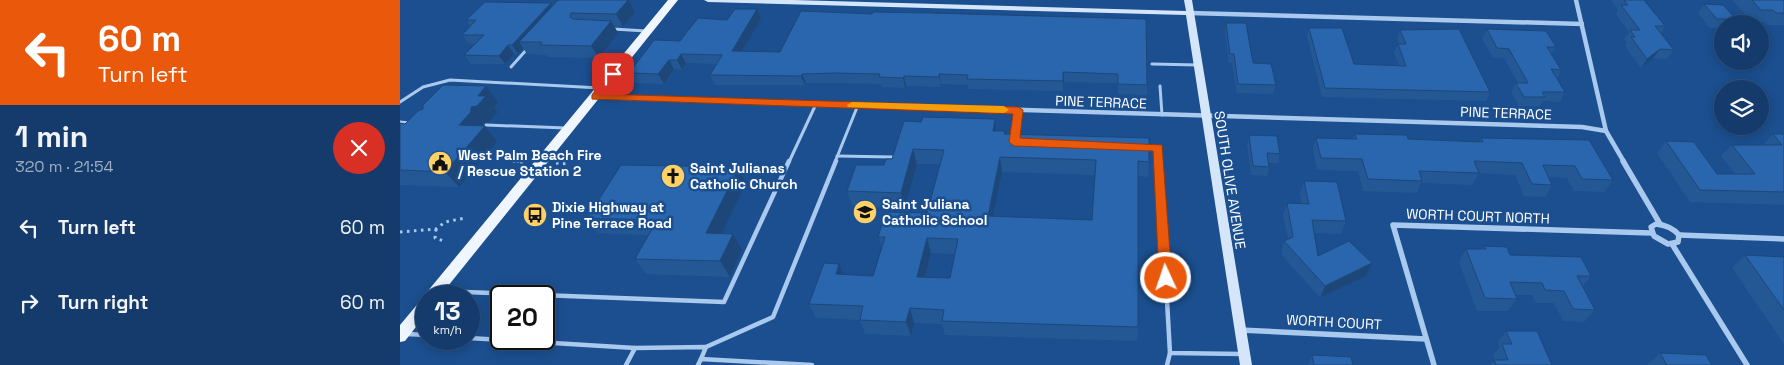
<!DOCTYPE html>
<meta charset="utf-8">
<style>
body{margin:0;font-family:"Space Grotesk",sans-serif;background:#214673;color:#f1f3f6;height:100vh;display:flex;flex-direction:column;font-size:19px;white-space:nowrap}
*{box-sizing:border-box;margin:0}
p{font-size:16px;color:#9dadc1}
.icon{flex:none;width:28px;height:28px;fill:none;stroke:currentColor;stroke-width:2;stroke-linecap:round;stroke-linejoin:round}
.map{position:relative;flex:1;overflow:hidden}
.side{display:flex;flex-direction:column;background:#143b6b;width:400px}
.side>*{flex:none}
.top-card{background:#ea580c;color:#fff;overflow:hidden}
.buttons{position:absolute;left:1314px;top:15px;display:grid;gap:10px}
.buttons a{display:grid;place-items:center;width:55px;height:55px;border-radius:50%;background:#143b6b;box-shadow:0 2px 12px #0003,0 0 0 1px #33557e;font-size:25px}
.speed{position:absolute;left:15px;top:285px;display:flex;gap:10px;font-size:25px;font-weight:700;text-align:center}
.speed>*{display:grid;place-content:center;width:65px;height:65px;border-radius:50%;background:#143b6b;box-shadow:0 2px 12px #0003,0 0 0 1px #33557e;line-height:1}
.speed small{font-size:12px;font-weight:400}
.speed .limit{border:2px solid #111;border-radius:8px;background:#fff;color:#111}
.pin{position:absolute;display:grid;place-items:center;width:42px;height:42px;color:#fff;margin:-21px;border-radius:10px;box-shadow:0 2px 8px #0006}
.me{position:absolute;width:55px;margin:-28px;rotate:357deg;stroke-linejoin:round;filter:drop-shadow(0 0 4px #0008)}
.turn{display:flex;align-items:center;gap:18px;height:105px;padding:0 15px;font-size:22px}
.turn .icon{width:65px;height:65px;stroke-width:2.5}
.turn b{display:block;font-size:35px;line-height:42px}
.round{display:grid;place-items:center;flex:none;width:52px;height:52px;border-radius:26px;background:#214673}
.summary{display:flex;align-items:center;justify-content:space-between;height:85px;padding:0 15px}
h1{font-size:30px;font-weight:700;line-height:38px}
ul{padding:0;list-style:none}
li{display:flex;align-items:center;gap:15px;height:75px;padding:0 15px}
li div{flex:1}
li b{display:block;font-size:19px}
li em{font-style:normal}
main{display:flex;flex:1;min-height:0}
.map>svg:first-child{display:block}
</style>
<main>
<section class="side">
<div class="top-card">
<div class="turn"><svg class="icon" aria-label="left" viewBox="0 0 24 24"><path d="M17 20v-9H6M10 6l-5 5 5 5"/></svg><div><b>60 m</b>Turn left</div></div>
</div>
<div class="summary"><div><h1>1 min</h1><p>320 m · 21:54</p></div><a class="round" style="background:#d93025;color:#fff"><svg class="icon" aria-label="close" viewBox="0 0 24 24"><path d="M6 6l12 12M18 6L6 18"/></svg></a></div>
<ul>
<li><svg class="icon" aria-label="left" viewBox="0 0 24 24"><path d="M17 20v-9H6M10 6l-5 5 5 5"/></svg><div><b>Turn left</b></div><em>60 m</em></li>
<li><svg class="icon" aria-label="right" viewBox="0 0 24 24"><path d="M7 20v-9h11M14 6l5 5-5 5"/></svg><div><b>Turn right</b></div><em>60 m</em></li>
</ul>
</section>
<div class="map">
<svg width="1384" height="365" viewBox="0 0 1384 365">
<rect width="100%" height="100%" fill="#1b4f8f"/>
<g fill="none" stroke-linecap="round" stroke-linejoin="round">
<path stroke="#a9c9ee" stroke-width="2.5" stroke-dasharray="2 3" stroke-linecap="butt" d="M112,161l11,1"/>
<g stroke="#a9c9ee" stroke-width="3" stroke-dasharray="2.5 4.5" stroke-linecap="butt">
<path d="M113,161l10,1"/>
<path d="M156,163l12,1"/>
<path d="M36,229l-1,9 9,3"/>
<path d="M0,232l36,-3 9,-7 20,-4"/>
</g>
<g stroke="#a9c9ee" stroke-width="3">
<path d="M213,29l33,2"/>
<path d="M752,64l46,1"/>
<path d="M111,67l17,-19"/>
<path d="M760,86l2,29"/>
<path d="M0,102l23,-15 27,-7 150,8"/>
<path d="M0,122l10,1"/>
<path d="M86,125l80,3"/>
<path d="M615,137l3,-27"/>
<path d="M744,147l14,1 1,14"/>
<path d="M437,156l56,1"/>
<path d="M389,162l27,-58"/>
<path d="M435,162l23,-57"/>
</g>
<g stroke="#a9c9ee" stroke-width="4.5">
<path d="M759,161l11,192 72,1"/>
<path d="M40,291l284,11 65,-141"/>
<path d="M7,334l19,1"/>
<path d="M69,338l166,10 71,-1 -5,12"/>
<path d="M306,347l67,-30 63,-156"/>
<path d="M226,365l9,-17"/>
<path d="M298,365l3,-6 111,6"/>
<path d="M767,365l3,-12"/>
</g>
<g stroke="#a9c9ee" stroke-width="4.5">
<path d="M1176,0l30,131 18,31"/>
<path d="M790,13l392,11"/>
<path d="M195,97l987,30 24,4"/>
</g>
<g stroke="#a9c9ee" stroke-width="5.5">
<path d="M1223,161l37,63"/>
<path d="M1256,224c10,1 17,4 23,11l-1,7 -10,2 -14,-8 -3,-9z"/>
<path d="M1279,235l105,4"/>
<path d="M1272,244l75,121"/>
<path d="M840,330l186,9"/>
<path d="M1034,365l-41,-140 258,8"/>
</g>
<path fill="#d6e6fa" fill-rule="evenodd" d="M304,0h90l392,11 -2,-11h8l60,365h-12l-54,-350 -478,-13z"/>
<path fill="#f0f6ff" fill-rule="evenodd" d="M268,0h10l-238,296h-14v18l-21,27 -5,1v-17l21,-25 5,-2 1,-6z"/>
</g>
<g fill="#245895" fill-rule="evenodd">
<path d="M158,0h71l6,12 -12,15 -9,-1 4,7 -19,25 -51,-1 -2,-2 -19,-1 -4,-6 -5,6h-4l-9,10h-34l-7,-9 11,-11h-6l-7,-9 8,-9 -4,-6 85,-17 2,3z"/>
<path d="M1211,0h33l21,26 -4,7 13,17 -7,9 -14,-1 -12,10 -16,-22 2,-3 -3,-4 5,-7 -13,-18 2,-4z"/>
<path d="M1332,0h52v25h-17l-3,-3h-12z"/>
<path d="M1304,4l32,15 -3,5h-11v4h-12l-12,-15z"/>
<path d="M472,14l274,5 1,66v10l-29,-1v-11l-54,-1 -1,9 -94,-2 -1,-4 -27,-1v3l-35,-1 -1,2 -23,-1 -1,-3 -43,-1h-32l-1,2h-90l-5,-10 6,-11 -30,-1 -4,7 -8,-1 -10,15 -29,-1 -6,-10 51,-32 81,-22 -19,32 38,1z"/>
<path d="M826,23l27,40 23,22 -3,9 -36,-1 -5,-30h-3l-4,-31z"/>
<path d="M909,28l45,36 45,1 -5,-12 4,-9h1l-2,-5 3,-9 90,62 -4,9 -164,-4 -15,-61z"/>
<path d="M1087,29l69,18 -4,7 9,16 -4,8 8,14 -5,10 -17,-1 -3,5h-21l-8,-14 5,-9h2l-14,-25h-11l-11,-19z"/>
<path d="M98,102l-4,5 4,5 -9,10 -6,1 1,3h1l12,16 -38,45 -59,-2v-62l5,1 18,-15z"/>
<path d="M595,119l2,12 8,3 144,28 -1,15 -10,-1v151l-1,14 -192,-6 -3,-11 -28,-1 -3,13 -46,-2 -5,-14 -44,-2 -7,-14 35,-29 29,1 9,-29 -4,-10 49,-24 13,-49h-23l-12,44 -52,-2 -6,-15 45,-32 29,-37zM602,172l93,3 -3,45 -99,-4zM531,253l24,1 -5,24 -25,-1z"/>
<path d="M955,134l53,5 72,3 1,-4 108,2 24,40 -9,12 -30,-1 -7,-13 -18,-1 3,8 -7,12 -21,-1 -9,-21 -36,-2 -7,12 -51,-2 -4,10 -54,-2 -5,-20 -41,-1 -4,-21 3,-11 37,1z"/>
<path d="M1373,134h11v71l-94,-3 -33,-49 9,-12 51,33h18l-14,-18 11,-11h31z"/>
<path d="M849,135l31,19 -2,9h-10l1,4 -2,9 -16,-1 -4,-30z"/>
<path d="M904,181l42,40 -5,13 -27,-1 4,23 54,7 -6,13 -46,22 -39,-44 3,-13 4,-2 -5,-23 4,-13 15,1 -2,-10z"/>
<path d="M346,183l-24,50 11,1 9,15 -12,28 -84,-3 -11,-15 13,-24 -50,-2 -11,-15z"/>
<path d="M1084,246l26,9 81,21 -8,10 12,24 -11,12 -21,-1 -9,-18h-18l-4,-8h-16l1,4 -9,12h-31l-18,-49 7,-13h16z"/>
<path d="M1345,255l39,2v87l-52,-76z"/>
<path d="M1106,331l46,34h-62l4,-5h1l-2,-5 7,-9 -2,-4z"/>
<path d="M1260,353l52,12h-63l-1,-1z"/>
<path d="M912,355l41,10h-45z"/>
</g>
<g fill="#1d4779">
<path d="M228,0h1l6,12 -12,15 -7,-13z"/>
<path d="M151,3l6,9 -38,30 4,6 -5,6 -6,-9z"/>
<path d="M357,9l4,10 -25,42 -4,-10z"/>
<path d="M211,21l7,12 -19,25 -8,-12z"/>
<path d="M108,45l6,9 -9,10 -6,-8z"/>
<path d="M1260,49l-7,9 -12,10 6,-9z"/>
<path d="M281,54l5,9 -4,7 -5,-10z"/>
<path d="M269,60l5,9 -10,15 -6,-10z"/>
<path d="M663,72l1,10 -1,9z"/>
<path d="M402,74l4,9 -1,2 -4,-9z"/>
<path d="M539,74l2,10v3l-2,-10z"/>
<path d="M504,76l2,10 -1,2 -2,-10z"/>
<path d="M86,86l12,16 -4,5 4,5 -9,10 -6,1 1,4 1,-1 12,16 -38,45 -14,-15 14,-47 19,-29z"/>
<path d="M595,119l2,16 -4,-4z"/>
<path d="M513,149l4,15 -12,44 -4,-15z"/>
<path d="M600,157l2,15 -12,59 -2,-15z"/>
<path d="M339,167l7,16 -31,65 -9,-15z"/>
<path d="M333,234l9,15 -12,28 -10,-16z"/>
<path d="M527,238l4,15 -10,39 -4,-15z"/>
<path d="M972,263l-6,13 -46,22 5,-12z"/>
<path d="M439,264l6,14 -9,-4z"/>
<path d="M510,308l4,15 -3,13 -5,-14z"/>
</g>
<g fill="#2a66ad" stroke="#1d4779" fill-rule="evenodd">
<path d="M158,0h70l-12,14 -45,-1 -1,4 3,2 38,2 -20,25 -51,-1 2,-3h-23z"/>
<path d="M1224,0h20l21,26h-10l19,24 -14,-1 -13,10 -16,-22h4l-5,-7h10l-19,-25h7z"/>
<path d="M1352,0h32v13h-8l-3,-3h-12z"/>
<path d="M85,2l66,1 -39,42h-4l-9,11 -35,-1 20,-20h-22l14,-15h-10z"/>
<path d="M1304,4l19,1 13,14h-19z"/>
<path d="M335,9h22l-25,42 48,1 21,-41 71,3 2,-2 55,1 217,6 1,66 -29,-1v-10l-55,-2v9l-96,-2 1,-4 -29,-1v3l-35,-1 -1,2 -24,-1 1,-3 -45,-1 -33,1 -1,2 -91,-1 12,-20 -41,-1 -4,6h-8l-11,14 -29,-1 25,-33 26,1 18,-23 29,2z"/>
<path d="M826,23h20l7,40 18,1 5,21 -38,-1 -4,-30h-4z"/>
<path d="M909,28h33l12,36 52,2 -8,-22h8l-6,-14 59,-1 31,63 -165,-4z"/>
<path d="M1087,29l59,2 10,16h-9l14,23 -10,-1 14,23h-23l3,5h-21l-8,-14h12l-19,-34 -12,-1z"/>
<path d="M43,85l43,1 -8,10h8l-9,10 -6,1v5l-12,13 26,1 -40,46 -45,-2v-47l5,1 13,-13 5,-2v-4z"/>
<path d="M523,117l72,2 -2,12h12l-1,3 145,4v24l-11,-1v166l-196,-6 2,-11 -34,-2 -4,14 -46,-2 3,-14 -54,-2 15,-41 15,1 -3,10 37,2 12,-39h-7l8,-25 41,1 17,-63 -31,-1 -12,44 -54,-2 9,-26h28l2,-6h6l12,-38 17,1zM600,157l96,3 -4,60 -104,-4zM527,238l31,1 -8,39 -33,-1z"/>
<path d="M955,134l52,1 1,4 75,3 -2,-4 108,2 24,40 -31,-1 -7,-13 -32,-1 9,20 -20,-1 -10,-21 -48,-2 5,12 -60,-2 3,10 -54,-2 -6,-20 -41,-1 -5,-20 41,1z"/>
<path d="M1373,134h11v58l-84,-2 -34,-49 28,1 23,32h38l-23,-29h50z"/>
<path d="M849,135l28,1 3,18 -13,-1 2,14 -16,-1z"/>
<path d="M221,165l118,2 -33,66 27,1 -13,27 -85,-2 22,-39 -70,-2z"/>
<path d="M904,181l33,1 9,39 -34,-1 6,36 31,-15 23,22 -47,23 -41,-45 9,-4 -6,-34 22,1z"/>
<path d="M1084,246l23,1 3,8 71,2 10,19h-14l18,34 -22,-1 -9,-18 -19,-1 -3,-7 -32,-1 7,17 -32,-1 -19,-49h20z"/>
<path d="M1345,255l39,2v53z"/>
<path d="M1106,331h31l15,34h-56l-2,-5h14l-6,-16h10z"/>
<path d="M1260,353l46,2 6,10h-45z"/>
<path d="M912,355l39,2 2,8h-39z"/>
</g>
<path fill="#ea580c" stroke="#983908" d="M213,71l5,3 -15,20 415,13 5,3 -3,28 142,7 10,133 -2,4 -4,1 -5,-1 -2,-4 -6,-127 -139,-5 -5,-4 4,-28 -421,-15v-4l18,-23z"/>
<path fill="#f59e0b" d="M452,102l152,4 5,4 -5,3 -156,-6 -1,-2z"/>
<defs>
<g id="civic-disc" transform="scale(1.25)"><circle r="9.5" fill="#ffd166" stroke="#1b4f8f"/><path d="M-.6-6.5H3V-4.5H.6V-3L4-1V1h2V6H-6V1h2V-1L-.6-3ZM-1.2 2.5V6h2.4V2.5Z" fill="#111"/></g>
<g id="church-disc" transform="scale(1.25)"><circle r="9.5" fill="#ffd166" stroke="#1b4f8f"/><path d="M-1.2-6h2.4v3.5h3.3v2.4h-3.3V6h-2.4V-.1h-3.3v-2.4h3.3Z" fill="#111"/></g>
<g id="school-disc" transform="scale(1.25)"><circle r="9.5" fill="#ffd166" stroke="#1b4f8f"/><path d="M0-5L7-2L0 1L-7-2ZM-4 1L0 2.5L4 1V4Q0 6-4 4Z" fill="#111"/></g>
<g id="bus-disc" transform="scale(1.25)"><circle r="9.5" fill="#ffd166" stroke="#1b4f8f"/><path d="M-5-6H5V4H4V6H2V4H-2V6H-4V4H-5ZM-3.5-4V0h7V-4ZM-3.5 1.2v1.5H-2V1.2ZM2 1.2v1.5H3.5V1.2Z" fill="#111"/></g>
</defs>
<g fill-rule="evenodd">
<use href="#civic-disc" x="40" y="163"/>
<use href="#church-disc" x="273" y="176"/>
<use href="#school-disc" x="465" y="212"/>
<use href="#bus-disc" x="135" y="215"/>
</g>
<g text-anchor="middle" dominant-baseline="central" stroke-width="5" stroke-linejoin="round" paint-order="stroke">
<g font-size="14" fill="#fff" stroke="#1b4f8f">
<text transform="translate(701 102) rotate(2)">PINE TERRACE</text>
<text transform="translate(1106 113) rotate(2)">PINE TERRACE</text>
<text transform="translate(830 180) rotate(81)">SOUTH OLIVE AVENUE</text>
<text transform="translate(1078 216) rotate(2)">WORTH COURT NORTH</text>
<text transform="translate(934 322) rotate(3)">WORTH COURT</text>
</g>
<g font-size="14" font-weight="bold" fill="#fff" stroke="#1b4f8f" text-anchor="start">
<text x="58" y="155">West Palm Beach Fire<tspan x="58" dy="16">/ Rescue Station 2</tspan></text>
<text x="290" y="168">Saint Julianas<tspan x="290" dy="16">Catholic Church</tspan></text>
<text x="482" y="204">Saint Juliana<tspan x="482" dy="16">Catholic School</tspan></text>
<text x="152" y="207">Dixie Highway at<tspan x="152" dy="16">Pine Terrace Road</tspan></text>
</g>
</g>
</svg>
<div class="buttons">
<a><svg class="icon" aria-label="sound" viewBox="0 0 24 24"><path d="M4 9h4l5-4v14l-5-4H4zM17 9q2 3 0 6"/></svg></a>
<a><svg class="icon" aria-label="layers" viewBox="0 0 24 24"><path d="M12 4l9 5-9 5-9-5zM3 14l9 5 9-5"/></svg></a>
</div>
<div class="speed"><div>13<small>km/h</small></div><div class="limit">20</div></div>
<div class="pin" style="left:213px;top:74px;background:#d93025"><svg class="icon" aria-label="arrive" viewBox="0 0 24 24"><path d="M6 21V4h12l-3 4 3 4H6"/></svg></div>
<svg class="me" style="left:766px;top:278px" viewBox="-20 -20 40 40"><circle r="17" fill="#ea580c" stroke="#fff" stroke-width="3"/><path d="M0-11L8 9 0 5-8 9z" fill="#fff"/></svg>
</div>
</main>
